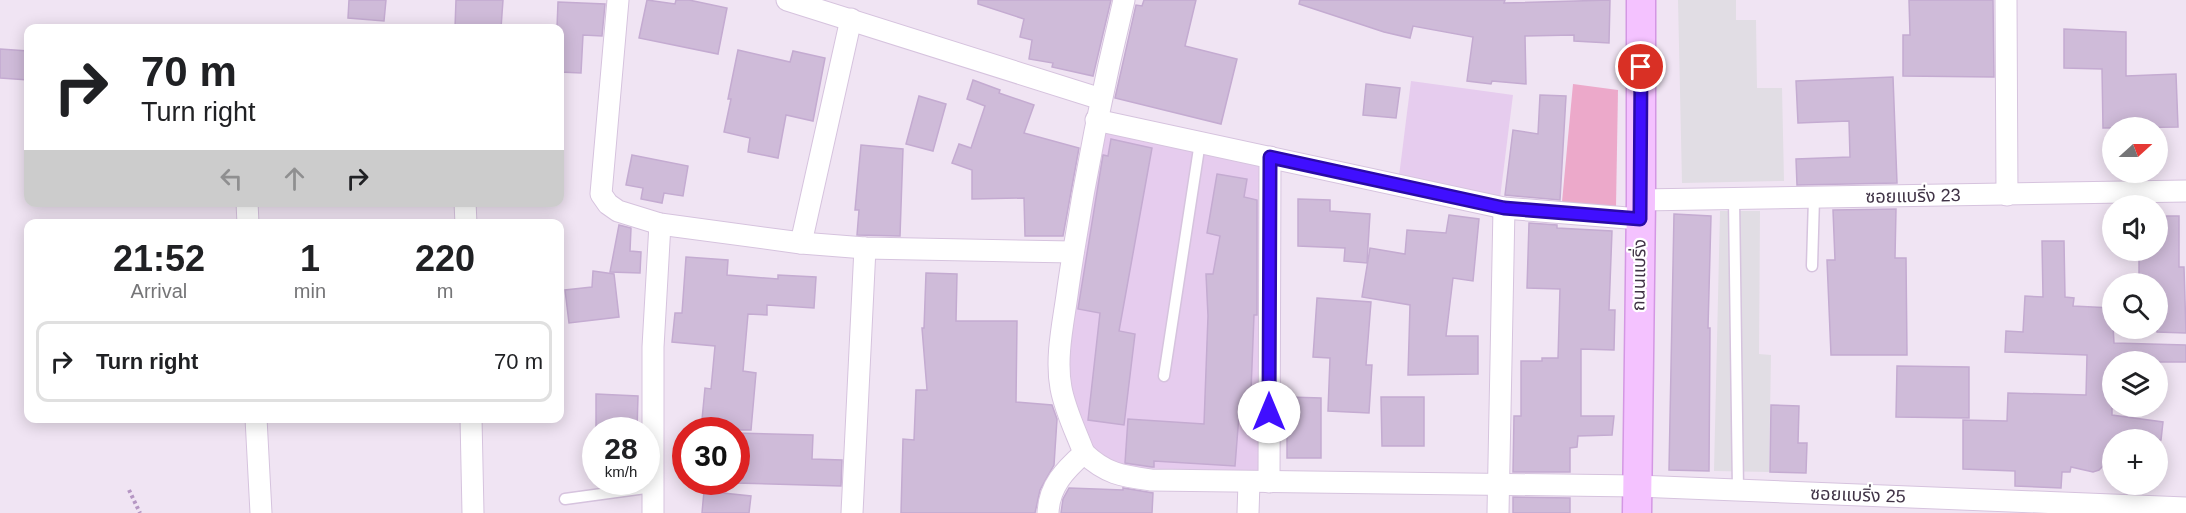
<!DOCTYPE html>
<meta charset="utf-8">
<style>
body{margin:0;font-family:Helvetica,"Noto Sans Thai",sans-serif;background:#f6f6f6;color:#202124;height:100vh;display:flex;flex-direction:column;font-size:22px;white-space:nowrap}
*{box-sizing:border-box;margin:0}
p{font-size:20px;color:#757577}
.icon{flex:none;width:33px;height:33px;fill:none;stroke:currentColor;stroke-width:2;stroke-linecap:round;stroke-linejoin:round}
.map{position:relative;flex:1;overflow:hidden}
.drawer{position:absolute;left:24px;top:219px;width:540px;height:204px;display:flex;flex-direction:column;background:#fff;border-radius:12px;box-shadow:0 3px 15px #0003}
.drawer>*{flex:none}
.guide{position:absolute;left:24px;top:24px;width:540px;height:183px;border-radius:12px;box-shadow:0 3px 15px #0003;background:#fff;color:#202124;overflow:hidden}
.needle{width:39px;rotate:69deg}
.buttons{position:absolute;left:2102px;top:117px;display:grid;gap:12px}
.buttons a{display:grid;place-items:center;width:66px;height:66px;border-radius:50%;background:#fff;box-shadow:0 3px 15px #0003;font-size:30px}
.speed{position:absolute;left:582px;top:417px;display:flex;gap:12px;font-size:30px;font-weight:700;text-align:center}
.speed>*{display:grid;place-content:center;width:78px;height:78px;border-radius:50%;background:#fff;box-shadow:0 3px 15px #0003;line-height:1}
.speed small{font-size:15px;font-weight:400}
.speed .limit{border:9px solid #d22;background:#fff;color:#111}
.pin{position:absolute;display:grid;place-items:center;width:51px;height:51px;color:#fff;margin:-26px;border:3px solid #fff;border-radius:50%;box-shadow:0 2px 6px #0007}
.me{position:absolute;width:66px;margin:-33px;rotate:0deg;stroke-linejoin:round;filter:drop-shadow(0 0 4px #0008)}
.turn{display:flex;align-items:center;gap:21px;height:126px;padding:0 18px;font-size:27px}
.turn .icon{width:78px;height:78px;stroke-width:2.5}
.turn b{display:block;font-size:42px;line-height:51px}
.lanes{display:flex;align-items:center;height:57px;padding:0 18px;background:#0003;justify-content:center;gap:30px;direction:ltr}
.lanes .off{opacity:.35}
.eta{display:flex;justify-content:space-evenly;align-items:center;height:102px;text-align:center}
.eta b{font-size:36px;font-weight:700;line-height:42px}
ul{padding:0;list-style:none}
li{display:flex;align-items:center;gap:18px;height:81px;margin:0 12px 9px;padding:0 6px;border:3px solid #e0e0e0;border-radius:12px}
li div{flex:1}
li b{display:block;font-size:22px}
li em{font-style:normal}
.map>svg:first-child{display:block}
</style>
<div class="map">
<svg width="2186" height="513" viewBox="0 0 2186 513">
<rect width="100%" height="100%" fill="#f0e4f3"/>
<g fill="#e6ccee">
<path d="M1411,81l102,14 -13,103 -102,-14z"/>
<path d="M1104,130l162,35 -3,310 -137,-8 -24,-9 -17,-22 -16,-48v-42z"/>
</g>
<path fill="#eca9ca" d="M1573,84l45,6 -2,117 -54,-5z"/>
<g fill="#e1dde4">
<path d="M1678,0h58v20h20l1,68h25l2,93 -102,2z"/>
<path d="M1720,211h40l-1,143 12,1 -2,117 -55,-1z"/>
</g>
<g fill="#cfbbd9" stroke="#c4abd1" stroke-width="1.5">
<path d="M349,0h37l-2,21 -36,-3z"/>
<path d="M456,0h47l-2,28h-46z"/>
<path d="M647,0l28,4 1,-4h13l38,8 -9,46 -79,-16z"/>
<path d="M978,0h133l-18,76 -41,-9 1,-4 -24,-4 3,-19 -12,-3 4,-18 -46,-15z"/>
<path d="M1144,0h52l-11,46 52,13 -16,65 -106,-26 21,-93 6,1z"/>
<path d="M1300,0h205l-1,3 106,-3 -1,43 -35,-2v-6l-49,1 1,48 -34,-3 -1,3 -24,-3 6,-44 -60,-11 -3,12 -26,-6 -85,-28z"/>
<path d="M1909,0h84l1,77 -91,-1v-41h7z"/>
<path d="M558,2l47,2 -3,32 -19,-1 -2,38 -21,-1v-44h-3z"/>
<path d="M2064,29l62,3v44l50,-2 2,53 -75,1 -1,-59 -38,-1z"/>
<path d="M0,49l28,2v29l-28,-2z"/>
<path d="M738,50l52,12 3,-11 32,7 -12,63 -27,-6 -8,43 -30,-6 2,-14 -26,-6 7,-33h-3z"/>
<path d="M1893,77l4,106 -100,2 -1,-26 54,-2 -1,-36 -51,2 -2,-42z"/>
<path d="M973,80l27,10 -1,3 35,12 -10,28 55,15 -16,88h-38l-1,-38 -52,1v-29l-20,-7 7,-19 12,4 14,-42 -18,-7z"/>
<path d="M1366,84l34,4 -4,30 -33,-3z"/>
<path d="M1540,95l26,1 -6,104 -55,-5 8,-65 25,4z"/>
<path d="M919,96l27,8 -13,47 -27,-7z"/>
<path d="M1111,139l41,9 -33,183 16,3 -11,91 -36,-5 12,-107 -22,-4 25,-154 5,1z"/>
<path d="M861,145l42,4 -3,87 -43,-1 2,-25h-4z"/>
<path d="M632,155l56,11 -5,30 -19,-3 -2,10 -21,-4 2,-11 -17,-3z"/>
<path d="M1217,174l30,5 -3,18 13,3v115h-3l-4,101 -11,-1 -4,51 -81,-5v6h-2l-27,-4 3,-44 76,5 4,-108 -2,-42h7l7,-38 -13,-3z"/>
<path d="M1298,199l32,1v11l40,3 -3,49 -23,-2 1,-13 -47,-2z"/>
<path d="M1896,209l-1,49h11l1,97h-76l-4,-95h8l-2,-50z"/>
<path d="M1674,214l37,2 -3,112h2l-1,143 -40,-1z"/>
<path d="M1449,215l30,4 -6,62 -20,-3 -7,58h32v38l-70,1 2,-70 -48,-8 8,-49 35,6 2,-24 39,3z"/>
<path d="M2157,216h22v51h5l2,66 -29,-1v-48h-18v-34h18z"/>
<path d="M1529,223l28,2v3l55,3 -3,79h6l-1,40 -33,-1v67h33l-2,19 -34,1 -1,11 -7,1v24h-57l1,-56h7v-55h21v-3h16l2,-69 -33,-1z"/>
<path d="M619,225l12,3 -1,23 11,1 -1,21 -30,-1z"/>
<path d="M2042,241h22l1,56 9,1 -1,8 39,2 2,35 72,2v17h-74v53l51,7 -2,18h-49v27l-9,-1 -4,4 -6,2 -22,-5 -1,5h-8l-1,16 -46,-2v-15l-52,-2v-49l44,1 1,-28 78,2 1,-40 -82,-3 1,-21 17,1 2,-36 18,1z"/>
<path d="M686,257l42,3 -1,15 51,4v-4l38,2 -2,31 -47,-3v10l-19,-1 -5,57 13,2 -5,57h-50l4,-42 6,1 4,-43 -43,-4 3,-29h7z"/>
<path d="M593,271l21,3 5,43 -50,6 -4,-33 27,-3z"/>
<path d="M926,273l31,1 -1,47h61l-1,81 36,3 5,14 -3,46 -14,25 -5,23h-134l2,-74 11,1 2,-50h11l-5,-62h2z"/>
<path d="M1317,298l54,4 -5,63h6l-3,48 -41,-2 2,-53 -17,-1z"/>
<path d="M1897,366l72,1v51l-73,-1z"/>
<path d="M596,394l42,2 -1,34h-41z"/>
<path d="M1289,397l32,1v60h-34v-41h1z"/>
<path d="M1381,397h43v49h-42z"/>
<path d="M1771,405l28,1 -1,37h9l-1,30 -36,-1z"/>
<path d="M736,433l77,2 -1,24 30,1 -1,26 -105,-3z"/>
<path d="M1069,488l54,2v-2l30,5 -1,20h-91l2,-14z"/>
<path d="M704,491l47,5 -2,17h-47z"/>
<path d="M1513,497l57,1v15h-57z"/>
</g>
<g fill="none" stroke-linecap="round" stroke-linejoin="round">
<g stroke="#d6c3de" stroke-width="13">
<g id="lane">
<path d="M1734,199l4,291"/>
<path d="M1812,266l2,-68"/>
<path d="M1164,376l36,-234"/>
<path d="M565,499l88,-12"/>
</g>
</g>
<g stroke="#d6c3de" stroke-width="23">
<g id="street">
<path d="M618,0l-17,194 7,10 10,7 42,13 141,19 64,5 208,4"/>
<path d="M787,0l314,99"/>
<path d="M2006,0l1,195"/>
<path d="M1096,120l408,88 136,11"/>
<path d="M1641,200l545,-9"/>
<path d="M247,202l1,22"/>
<path d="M465,202l1,22"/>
<path d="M801,243l50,-224"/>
<path d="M256,418l5,95"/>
<path d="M471,418l2,95"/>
<path d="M1084,453c22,21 38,23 67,27l486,6 549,22"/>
<path d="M1269,482l1,-325"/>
<path d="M653,513v-166l7,-123"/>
<path d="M852,513l13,-265"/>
<path d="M1048,513c1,-27 17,-43 36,-60 -8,-21 -19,-43 -23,-65 -6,-32 3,-68 7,-100 14,-97 33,-193 56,-288"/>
<path d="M1248,513l1,-31"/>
<path d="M1498,513l6,-305"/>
</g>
</g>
<g stroke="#d497e4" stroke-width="31">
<path id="secondary" d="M1637,513l4,-313v-200"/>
</g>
<path stroke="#b596c3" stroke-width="4" stroke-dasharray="3 3" stroke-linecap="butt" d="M129,490l11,23"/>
<use href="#lane" stroke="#fff" stroke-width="10"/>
<use href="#street" stroke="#fff" stroke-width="21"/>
<use href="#secondary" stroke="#f4c2ff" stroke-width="28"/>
</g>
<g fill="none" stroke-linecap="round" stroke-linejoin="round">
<g stroke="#2a0aa6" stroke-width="15">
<path id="route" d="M1269,412l1,-255 234,51 136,11 1,-152"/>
</g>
<use href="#route" stroke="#400fff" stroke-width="10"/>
</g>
<g text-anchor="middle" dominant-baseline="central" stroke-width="4.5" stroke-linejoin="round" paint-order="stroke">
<g font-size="18" fill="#403346" stroke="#fff">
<text transform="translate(1913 196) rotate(-1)">ซอยแบริ่ง 23</text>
<text transform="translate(1639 275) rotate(-89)">ถนนแบริ่ง</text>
<text transform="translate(1858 495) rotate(2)">ซอยแบริ่ง 25</text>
</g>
</g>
</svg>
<div class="buttons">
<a><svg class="needle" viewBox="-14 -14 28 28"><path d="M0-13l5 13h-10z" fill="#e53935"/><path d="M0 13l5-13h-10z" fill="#757577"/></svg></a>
<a><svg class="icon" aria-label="sound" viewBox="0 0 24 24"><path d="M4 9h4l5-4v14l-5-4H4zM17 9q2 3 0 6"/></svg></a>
<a><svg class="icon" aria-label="search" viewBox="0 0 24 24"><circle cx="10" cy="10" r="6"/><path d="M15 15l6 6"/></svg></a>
<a><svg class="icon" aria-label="layers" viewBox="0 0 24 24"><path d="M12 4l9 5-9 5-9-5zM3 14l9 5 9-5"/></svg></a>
<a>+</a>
</div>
<div class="speed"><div>28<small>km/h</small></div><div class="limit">30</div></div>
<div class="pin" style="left:1641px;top:67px;background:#d93025"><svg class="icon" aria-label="arrive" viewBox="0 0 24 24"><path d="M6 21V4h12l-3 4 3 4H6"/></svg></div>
<svg class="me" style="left:1269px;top:412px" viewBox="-20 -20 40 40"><circle r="19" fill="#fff"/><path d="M0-13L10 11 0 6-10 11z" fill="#400fff"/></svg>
<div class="guide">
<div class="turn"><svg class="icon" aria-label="right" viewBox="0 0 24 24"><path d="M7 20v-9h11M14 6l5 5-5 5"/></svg><div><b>70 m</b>Turn right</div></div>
<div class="lanes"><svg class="icon off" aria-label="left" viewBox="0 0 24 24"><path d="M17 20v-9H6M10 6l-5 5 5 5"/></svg><svg class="icon off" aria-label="ahead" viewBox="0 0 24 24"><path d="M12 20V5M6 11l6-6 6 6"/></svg><svg class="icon" aria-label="right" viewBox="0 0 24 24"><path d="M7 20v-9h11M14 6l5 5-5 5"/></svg></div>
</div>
<section class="drawer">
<div class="eta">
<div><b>21:52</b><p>Arrival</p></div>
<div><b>1</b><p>min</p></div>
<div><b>220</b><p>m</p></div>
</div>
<ul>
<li><svg class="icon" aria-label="right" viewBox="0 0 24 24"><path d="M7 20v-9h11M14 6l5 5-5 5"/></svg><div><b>Turn right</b></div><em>70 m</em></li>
</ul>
</section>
</div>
